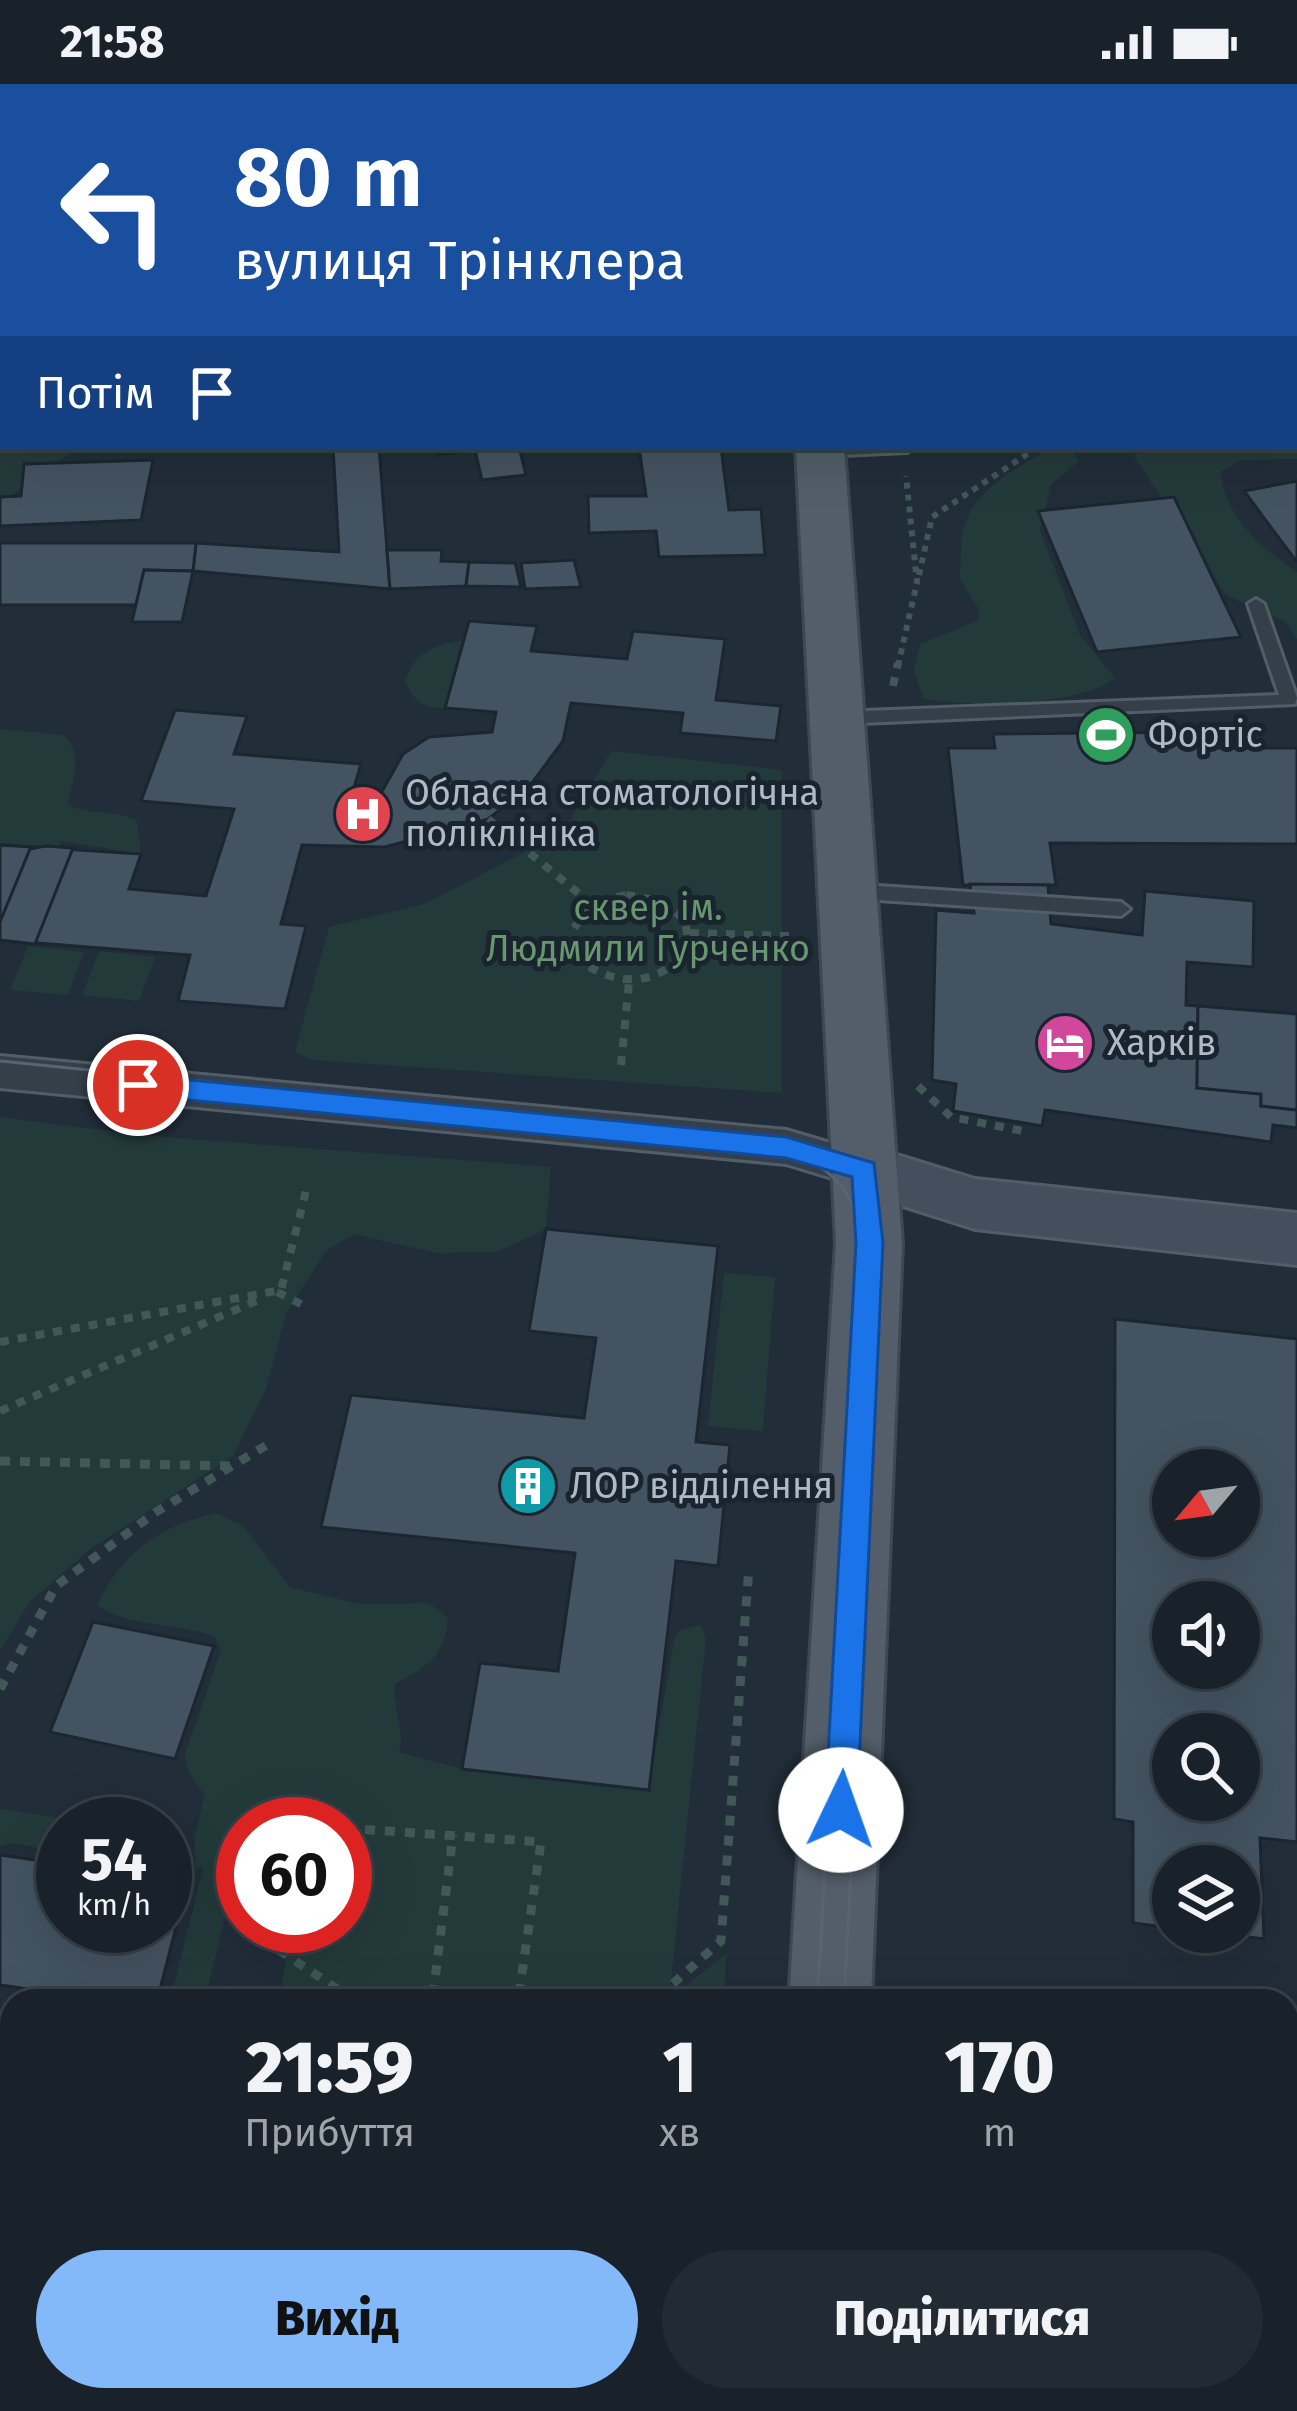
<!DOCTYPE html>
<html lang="uk">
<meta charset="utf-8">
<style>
body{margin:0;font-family:"Fira Sans",sans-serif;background:#222a33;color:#f1f3f6;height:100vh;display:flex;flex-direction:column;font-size:45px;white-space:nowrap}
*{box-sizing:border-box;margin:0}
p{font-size:39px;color:#9fa4a9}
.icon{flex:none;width:66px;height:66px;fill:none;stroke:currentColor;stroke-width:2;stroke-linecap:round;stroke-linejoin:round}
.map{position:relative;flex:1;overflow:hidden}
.side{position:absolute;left:0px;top:1905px;width:1299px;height:423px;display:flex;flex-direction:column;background:#19222b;border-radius:36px 36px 0 0;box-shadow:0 12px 48px #0002,0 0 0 3px #373f47}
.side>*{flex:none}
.guide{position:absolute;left:0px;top:0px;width:1299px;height:366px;box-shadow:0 12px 48px #0002,0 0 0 3px #373f47;background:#1a4fa0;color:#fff;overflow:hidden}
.needle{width:78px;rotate:241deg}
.buttons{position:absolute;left:1152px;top:1365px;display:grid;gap:24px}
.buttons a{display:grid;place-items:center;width:108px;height:108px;border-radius:50%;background:#19222b;box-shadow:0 12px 48px #0002,0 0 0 3px #373f47;font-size:60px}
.speed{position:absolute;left:36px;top:1713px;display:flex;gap:24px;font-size:60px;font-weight:700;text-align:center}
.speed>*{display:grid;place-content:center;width:156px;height:156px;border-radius:50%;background:#19222b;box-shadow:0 12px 48px #0002,0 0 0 3px #373f47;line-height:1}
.speed small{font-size:30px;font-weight:400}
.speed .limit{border:18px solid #d22;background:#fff;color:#111}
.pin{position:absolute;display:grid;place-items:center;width:102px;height:102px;color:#fff;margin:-51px;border:6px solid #fff;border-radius:50%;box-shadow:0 3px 12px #0007}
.me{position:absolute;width:132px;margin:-66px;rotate:3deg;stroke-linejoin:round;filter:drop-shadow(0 0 9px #0008)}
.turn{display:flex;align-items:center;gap:42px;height:252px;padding:0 36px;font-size:54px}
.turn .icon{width:156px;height:156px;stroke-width:2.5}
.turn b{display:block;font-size:84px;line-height:102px}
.then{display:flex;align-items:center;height:114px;padding:0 36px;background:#0003;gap:24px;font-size:45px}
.eta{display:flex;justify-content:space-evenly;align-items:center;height:204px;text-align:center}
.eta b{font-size:72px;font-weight:800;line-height:84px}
.primary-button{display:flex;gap:24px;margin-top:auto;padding:24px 36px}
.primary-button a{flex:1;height:138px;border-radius:72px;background:#83b9f8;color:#111;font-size:48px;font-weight:800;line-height:138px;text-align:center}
.primary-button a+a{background:#222a33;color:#f1f3f6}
.status{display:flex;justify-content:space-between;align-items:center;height:84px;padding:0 60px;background:#19222b;direction:ltr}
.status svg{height:33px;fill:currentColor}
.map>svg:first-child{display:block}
</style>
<div class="status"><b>21:58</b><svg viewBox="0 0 49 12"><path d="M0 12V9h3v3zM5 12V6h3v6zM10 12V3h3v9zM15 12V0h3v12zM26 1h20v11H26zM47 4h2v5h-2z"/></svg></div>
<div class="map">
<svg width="1297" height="2327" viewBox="0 0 1297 2327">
<rect width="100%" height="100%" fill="#212d39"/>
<g fill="#233a3b">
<path d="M1297,327v48l-55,1 -22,12c7,47 39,74 77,100v67l-11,-17 -60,-27 -93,-140 38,-8h125z"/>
<path d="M0,333l3,30h76l-79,56z"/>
<path d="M1053,363l17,2 9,12 -28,24 -11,45 40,105 35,43c-33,28 -151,30 -192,20l-9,-27 6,-27 57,-23 3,-10 -21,-33c3,-18 0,-40 7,-57 13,-35 57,-57 87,-74z"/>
<path d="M464,556l-19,68c-22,0 -31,-6 -40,-27 11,-31 28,-35 59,-41z"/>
<path d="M0,645l63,6c22,19 9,45 5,69 23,13 47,4 69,17l4,33 -80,-13 -2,6 -59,-4z"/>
<path d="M611,667l171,19v323l-469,-33 -18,-8 34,-125 98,-24 137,-72z"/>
<path d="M28,862l56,6 -16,43 -58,-5z"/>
<path d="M99,867l56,6 -16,44 -57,-6z"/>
<path d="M0,1033l140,18 411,32 -5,62 -49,23 -61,1 -82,-19 -28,17 -40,62 -20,76 -33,67 -144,94 -59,52 -30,48z"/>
<path d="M724,1189l51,4 -12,154 -55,-5z"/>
<path d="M216,1429l27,13 47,61 69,17 70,-1 19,15c-4,39 -20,48 -53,66 -3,24 11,47 4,68l63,17 186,21 27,-154 6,-6 20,-5 5,14 -37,360 57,-45 -2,47h-445l13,-75h53v-102h-35l1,-15c-26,2 -42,15 -68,15v26l-39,151h-34l33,-133h-7l-2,-31 11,-41 -16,-23 -4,-19 36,-104 -7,-14c-36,-12 -89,-10 -117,-31 27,-54 60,-78 119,-92z"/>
<path d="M0,1725l103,15h-40v29l-49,-10 -14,3z"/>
<path d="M206,2316h384l15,11h-402z"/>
<path d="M951,2316h284l30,11h-315z"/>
</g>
<g fill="#445361" stroke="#1c2630" stroke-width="3" fill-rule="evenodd">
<path d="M232,0h143l-143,3z"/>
<path d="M789,0h246l2,3h-247z"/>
<path d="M1035,0h185l2,3h-185z"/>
<path d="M333,363h46l11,142 -197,-18 3,-28 143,9z"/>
<path d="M435,363h84l7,28 -44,5 -7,-30 -39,5z"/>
<path d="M639,363h82l8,63 32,-1 4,46 -106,2 -3,-26 -67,2 -1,-37h58z"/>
<path d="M153,376l-12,60 -141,6v-29l21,-1 3,-32z"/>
<path d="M1297,397v79l-1,1 -52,-70z"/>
<path d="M1174,413l67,140 -144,15 -59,-141z"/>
<path d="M0,459h196l-3,28 -49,-1 -8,35h-136z"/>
<path d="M387,466h55l-1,11 28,1 -3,24 -76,3z"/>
<path d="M574,476l7,27 -56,2 -4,-26z"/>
<path d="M469,478l46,1 6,24 -55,-1z"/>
<path d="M144,486l49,1 -11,51h-50z"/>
<path d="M469,537l68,5 -6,25 96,8 6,-28 92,8 -9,61 65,6 -5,35 -96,-8 3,-20 -112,-10 -8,38 -34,46 -41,32 -103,28 -83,-2 -21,79 25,2 -21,83 -107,-8 12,-46 -190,-15v-95l141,9 -12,35 77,7 28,-87 -93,-8 34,-91 72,6 -13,38 127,10 -9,30 28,1 23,-41 26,-17 63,-5 4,-20 -51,-4z"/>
<path d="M1215,648l4,16h78v96l-247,-1 6,42h-93l-15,-137h47l-2,-14z"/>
<path d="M45,762l28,2 -38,96 -35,-4v-18l30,-73z"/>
<path d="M970,800l78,1 3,39 91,11 3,-44 109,10 -1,66 -66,-5 -1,43 12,1 -1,82 64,6v12l36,4v18l-24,-3 -2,17 -226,-32 -3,16 -89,-15 3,-27 -24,-4 4,-170 38,3z"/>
<path d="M1198,922l99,8v96l-36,-4v-12l-64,-6z"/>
<path d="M546,1145l172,17 -22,196 34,3 -12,121 -42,-5 -27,229 -187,-21 18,-106 78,8 17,-118 -254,-26 30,-132 233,23 12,-80 -67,-7z"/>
<path d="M1115,1235l182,20v503l-37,-4 4,101 -55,-7h30v-66h-66v62l-40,-5v-101l-19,-3zM1173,1386h66v66h-66zM1173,1518h66v66h-66zM1173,1650h66v66h-66z"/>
<path d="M93,1538l121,24 -39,113 -125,-27z"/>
<path d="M0,1771l63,9v62h102v-48l23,3 -31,120h-125l3,-11 -35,-5z"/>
<path d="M12,1987v329h43l-3,11h-52v-298z"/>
</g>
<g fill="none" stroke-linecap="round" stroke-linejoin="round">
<g stroke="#535d68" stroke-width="6">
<g id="lane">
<path d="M44,0h14l2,3h-14z"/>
<rect x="1296" y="293" width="1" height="10"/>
<path d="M817,363h98l-8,5 -87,4 -8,-5z"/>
<path d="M1256,515l8,5 33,94 -2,6 -456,20 -9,-6 9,-6 440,-17 -31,-91z"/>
<path d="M848,800l273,18 9,7 -9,7 -273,-18 -9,-7z"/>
<path d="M1297,2087v37l-10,5v-37z"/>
</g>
</g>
<g stroke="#535d68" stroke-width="6">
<path id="street" d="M0,972l786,74 95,28 6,12 -6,12 -16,6 -79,-24 -786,-76z"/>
</g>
<g stroke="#535d68" stroke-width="6">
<path id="secondary" d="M865,1061l110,34 322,34v52l-322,-36 -132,-42 -9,-17 9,-17z"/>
</g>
<g stroke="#3e4853" stroke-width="6">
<g id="primary">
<rect x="1296" y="34" width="1" height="26"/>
<rect x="0" y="145" width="3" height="26"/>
<path d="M796,363h48l58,796 -31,758h-82l47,-758z"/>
<path d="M762,2316h90v11h-92z"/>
</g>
</g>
<g stroke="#415758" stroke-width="6" stroke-dasharray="6 6" stroke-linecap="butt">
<path d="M919,491l13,-58 106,-70"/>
<path d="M898,582l19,-84 -11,-106"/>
</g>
<g stroke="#415758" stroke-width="8" stroke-dasharray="9 9" stroke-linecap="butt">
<path d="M893,602l5,-23"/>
<path d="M488,735l105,86"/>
<path d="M626,811l35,6 24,19 4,28c-30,39 -71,40 -110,12l-6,-30c13,-21 29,-30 53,-35z"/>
<path d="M690,849l99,3"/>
<path d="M621,981l8,-83"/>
<path d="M918,1002l33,31 72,14"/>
<path d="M277,1208l28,14"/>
<path d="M0,1258l281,-52 27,-107"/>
<path d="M0,1327l263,-113"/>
</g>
<g stroke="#415758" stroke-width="9" stroke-dasharray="10 10" stroke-linecap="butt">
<path d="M0,1377l231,5"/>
<path d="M0,1605l56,-103 100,-74 114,-69"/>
<path d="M345,1744l196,14 -23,159"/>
<path d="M279,1866l76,51"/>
<path d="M433,1911l20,-160"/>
<path d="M658,1913l63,-56 28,-374"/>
<path d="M404,1917l29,-6 21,6"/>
<path d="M381,2327l2,-11"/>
<path d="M464,2327l2,-11"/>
<path d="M682,2327l2,-11"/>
</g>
<use href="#lane" fill="#353f4a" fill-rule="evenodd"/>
<use href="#street" fill="#353f4a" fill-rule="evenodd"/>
<use href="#secondary" fill="#434f5d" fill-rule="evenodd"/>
<use href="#primary" fill="#535e6a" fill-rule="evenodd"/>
<g stroke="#576471" stroke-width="3">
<path d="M0,977l797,80c81,23 80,67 85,142l-38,718"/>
<path d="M806,1075c57,28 54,70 55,127l-44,715"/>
<path d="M792,2316v11"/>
<path d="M823,2316v11"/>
</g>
</g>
<path fill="#1a73e8" stroke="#114b97" stroke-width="3" d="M138,991l648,62 88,26 9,80 -26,567 -4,11 -12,4 -11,-4 -5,-11 31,-567 -4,-66 -66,-19 -648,-63 -13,-10z"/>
<defs>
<g id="stadium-disc" transform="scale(3)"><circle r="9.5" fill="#2e9e5b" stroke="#1a242e"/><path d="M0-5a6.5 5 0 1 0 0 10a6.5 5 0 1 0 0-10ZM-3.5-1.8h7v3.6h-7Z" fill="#fff"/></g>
<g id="hospital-disc" transform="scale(3)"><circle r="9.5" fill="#e0444e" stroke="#1a242e"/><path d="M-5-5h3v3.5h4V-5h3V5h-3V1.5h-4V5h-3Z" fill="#fff"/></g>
<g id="hotel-disc" transform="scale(3)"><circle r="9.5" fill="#d1479c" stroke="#1a242e"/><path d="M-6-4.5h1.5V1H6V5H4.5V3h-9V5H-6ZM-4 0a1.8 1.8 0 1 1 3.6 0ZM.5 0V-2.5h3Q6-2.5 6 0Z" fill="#fff"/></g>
<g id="building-disc" transform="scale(3)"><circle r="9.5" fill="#0f9aa8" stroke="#1a242e"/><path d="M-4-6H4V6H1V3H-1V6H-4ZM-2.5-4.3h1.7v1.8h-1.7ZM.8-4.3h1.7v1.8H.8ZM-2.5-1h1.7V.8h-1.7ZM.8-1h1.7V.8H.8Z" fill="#fff"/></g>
</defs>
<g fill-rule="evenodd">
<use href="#stadium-disc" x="1106" y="651"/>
<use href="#hospital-disc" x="363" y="730"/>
<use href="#hotel-disc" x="1065" y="959"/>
<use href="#building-disc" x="528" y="1402"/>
</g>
<g text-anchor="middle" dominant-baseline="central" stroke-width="10" stroke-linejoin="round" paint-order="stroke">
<g font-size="36" fill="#b0bac6" stroke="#1a242e" text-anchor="start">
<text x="1148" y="651">Фортiс</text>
<text x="405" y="709">Обласна стоматологічна<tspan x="405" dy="41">поліклініка</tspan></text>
<text x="1107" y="959">Харків</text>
<text x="570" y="1402">ЛОР відділення</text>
</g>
<g font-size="36" fill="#67976e" stroke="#1a242e">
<text x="648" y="824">сквер ім.<tspan x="648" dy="41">Людмили Гурченко</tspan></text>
</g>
</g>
</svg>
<div class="buttons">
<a><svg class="needle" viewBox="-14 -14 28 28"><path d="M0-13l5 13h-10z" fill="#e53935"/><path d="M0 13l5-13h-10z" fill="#9fa4a9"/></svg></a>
<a><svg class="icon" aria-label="sound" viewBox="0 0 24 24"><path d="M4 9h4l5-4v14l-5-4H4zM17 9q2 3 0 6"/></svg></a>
<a><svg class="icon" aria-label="search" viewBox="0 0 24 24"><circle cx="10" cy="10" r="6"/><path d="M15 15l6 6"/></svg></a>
<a><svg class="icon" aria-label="layers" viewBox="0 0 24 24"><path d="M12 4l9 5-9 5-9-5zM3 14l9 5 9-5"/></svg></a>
</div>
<div class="speed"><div>54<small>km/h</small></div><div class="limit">60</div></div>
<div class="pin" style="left:138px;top:1001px;background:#d93025"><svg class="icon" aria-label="arrive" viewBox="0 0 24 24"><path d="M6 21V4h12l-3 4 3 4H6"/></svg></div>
<svg class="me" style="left:841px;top:1726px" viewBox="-20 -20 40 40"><circle r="19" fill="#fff"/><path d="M0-13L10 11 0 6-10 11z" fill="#1a73e8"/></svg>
<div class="guide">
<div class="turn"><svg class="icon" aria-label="left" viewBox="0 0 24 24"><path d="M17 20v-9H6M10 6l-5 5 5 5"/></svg><div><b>80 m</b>вулиця Трінклера</div></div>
<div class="then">Потім<svg class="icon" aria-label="arrive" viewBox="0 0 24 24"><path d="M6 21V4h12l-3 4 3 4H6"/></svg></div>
</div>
<section class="side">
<div class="eta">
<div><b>21:59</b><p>Прибуття</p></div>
<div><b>1</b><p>хв</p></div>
<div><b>170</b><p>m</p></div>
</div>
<div class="primary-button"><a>Вихід</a><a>Поділитися</a></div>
</section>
</div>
